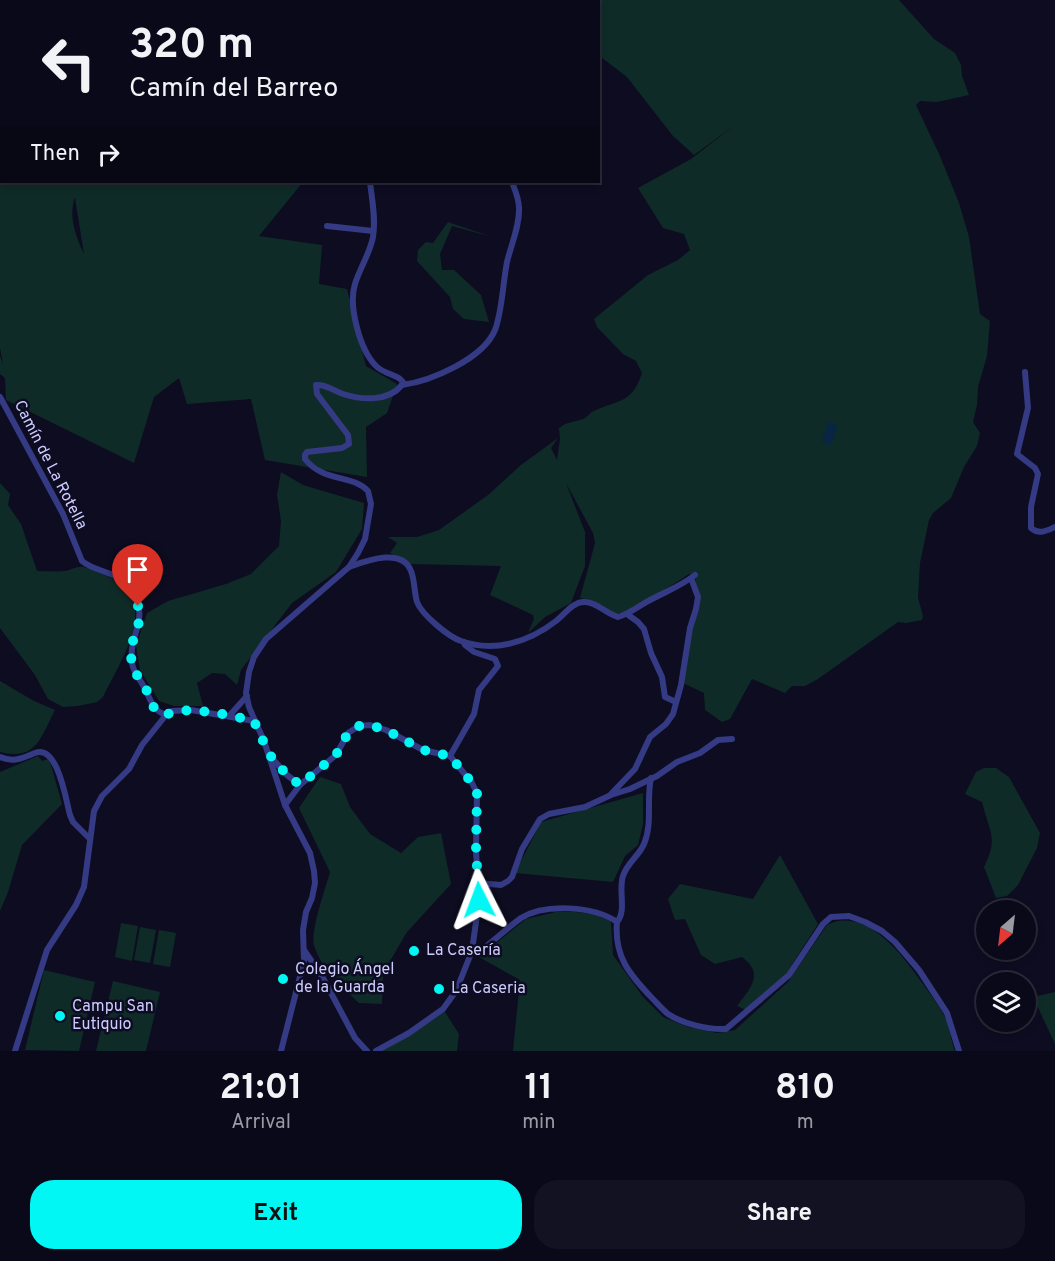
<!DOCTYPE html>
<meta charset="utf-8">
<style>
body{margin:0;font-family:Overpass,sans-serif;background:#131222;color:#f1f3f6;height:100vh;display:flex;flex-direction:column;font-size:22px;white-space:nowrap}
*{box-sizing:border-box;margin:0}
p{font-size:20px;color:#999aa2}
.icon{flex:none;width:33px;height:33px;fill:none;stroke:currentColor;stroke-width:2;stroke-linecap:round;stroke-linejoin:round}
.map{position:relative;height:1051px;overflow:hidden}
.panel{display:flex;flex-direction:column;background:#0a0919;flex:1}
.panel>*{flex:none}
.guide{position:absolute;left:0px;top:0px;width:600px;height:183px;box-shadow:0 3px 9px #0003,0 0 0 2px #2a2a38;background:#0a0919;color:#f1f3f6;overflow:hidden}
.needle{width:39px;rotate:208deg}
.tools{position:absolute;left:976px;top:900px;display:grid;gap:12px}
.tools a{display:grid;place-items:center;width:60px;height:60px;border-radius:50%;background:#0a0919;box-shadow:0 3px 9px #0003,0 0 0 2px #2a2a38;font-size:30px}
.pin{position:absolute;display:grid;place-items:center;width:51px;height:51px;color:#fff;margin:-62px -26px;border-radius:50% 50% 50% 0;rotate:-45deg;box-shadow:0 0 6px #0007}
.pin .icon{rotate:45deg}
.me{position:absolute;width:66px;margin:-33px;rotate:357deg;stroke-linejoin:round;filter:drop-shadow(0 0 4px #0008)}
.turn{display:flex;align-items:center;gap:21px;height:126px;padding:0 30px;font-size:27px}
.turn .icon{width:78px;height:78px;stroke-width:2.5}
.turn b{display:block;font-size:42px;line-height:51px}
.then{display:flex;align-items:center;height:57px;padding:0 30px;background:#0003;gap:12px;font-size:22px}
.eta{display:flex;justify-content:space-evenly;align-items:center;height:102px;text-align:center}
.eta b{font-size:36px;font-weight:700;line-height:42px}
.cta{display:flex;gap:12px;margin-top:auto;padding:12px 30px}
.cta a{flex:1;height:69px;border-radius:24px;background:#00f7f3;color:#111;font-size:24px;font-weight:700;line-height:69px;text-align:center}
.cta a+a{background:#131222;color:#f1f3f6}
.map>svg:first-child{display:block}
</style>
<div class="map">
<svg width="1055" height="1051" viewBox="0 0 1055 1051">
<rect width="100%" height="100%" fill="#0d0c21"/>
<g fill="#0f2b27" fill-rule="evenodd">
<path d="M0,0h251l-249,2v180h301l-44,54 63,9 -3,39 28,5 19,77 31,18 -10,29 -21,14 1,50 -102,-17 -14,-61 -64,5 -8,-26 -25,19 -20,66 -128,-63 -1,-22 -5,-4v-18l3,8 -3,-16zM75,197v1l9,56c-8,-17 -16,-38 -9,-57z"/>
<path d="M560,0h339l35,39 21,14 6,12 1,11 7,19 -32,7 -17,-1 -4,4 24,51 19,47 10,34 11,77 10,7 -3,35 -9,31 -1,18 -4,17 7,11 -3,13 -13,21 -13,31 -18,15 -4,7 -9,43 -2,35 5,18 -1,4 -16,3 -8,-1 -80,57 -13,7h-13l-7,7 -33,-14 -22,40 -8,3 -17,-12 -1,-17 -21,-10 9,-55 7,-18 -4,-35 -6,-1c-10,7 -66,42 -75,40 -12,-4 -20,-15 -34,-16l15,-55 -2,-10 -27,-50 19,49v34l-14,37 -26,14 -17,16 6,-14 -1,-4 -43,-20 11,-29 -92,-2 -19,-11 7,-10 -9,-6h29l22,-7 49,-35 33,-30 37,-27 -7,10 6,12 3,-21 -1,-11c10,-8 16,-5 26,-10 3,-2 5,-5 7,-6 25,-13 40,-7 50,-39l-6,-12 -13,-7 -26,-27 -3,-8 54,-44 30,-15 12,-10 -6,-16 -21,-6 -25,-40 53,-29 44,-34 -41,30 -21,-19 -46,-59 -25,-19h-3l-1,-56 -43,-1z"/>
<path d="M448,222l44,15 -40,-11 -12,28 2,16h12l27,25 8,27 -25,-3 -11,-10 -3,-12 -33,-36 1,-11 8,-8 7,1z"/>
<path d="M281,472l22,13 61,18 -2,26 -26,43 -44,31 -51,67 -4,15 -12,-11 -13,-1 -15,10 6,23h-29l-15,-5 -19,-31 -4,-24 11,-33 21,-12 58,-17 25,-10 28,-28 2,-25 -4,-26z"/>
<path d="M0,483l10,11 -2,11 13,19 16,47c9,0 19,1 28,0 6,-1 12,-5 18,-4 7,1 15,6 21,8 61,23 17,84 -1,122l-6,5 -19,4 -15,1 -15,-8 -13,-24 -35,-47z"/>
<path d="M0,681l34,20 21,9c-15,28 -18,51 -55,42z"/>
<path d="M38,756l4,5 6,-2 3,6 11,39 -40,41 -14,47 -8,19v-139z"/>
<path d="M984,768h12l13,9 31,56 -3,15 -19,37 -11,11 -11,2 -12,-31c15,-30 5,-35 -2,-65l-17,-8 11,-22z"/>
<path d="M320,777l21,7 9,23 20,27 31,19 17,-16 23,-4 10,51 -44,48 -24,41 -1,31 -23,-1c-18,-17 -38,-34 -45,-58 -4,-14 12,-58 16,-73l-31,-64z"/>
<path d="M643,793v31l-5,21 -13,11 -12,26 -98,-9 26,-51z"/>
<path d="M780,855l38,69 -32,50 -40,36 -9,-4c13,-17 28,-32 5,-49l-27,7 -14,-9 -16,-36 -10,1 -7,-21 12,-15 73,15z"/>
<path d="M556,912c20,0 39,-1 55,10l2,33 30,42 20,20 25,10 29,6 18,-3 53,-48 39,-57c39,-20 77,32 96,59 8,11 17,23 23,35 4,10 5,22 9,32h-442l7,-71 -41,-23 47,-38z"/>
<path d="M121,923l17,3 -6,35 -17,-4z"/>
<path d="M140,927l16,3 -6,33 -16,-3z"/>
<path d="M159,930l17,3 -6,34 -17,-3z"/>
<path d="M44,970l51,12 -16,69 -54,-1z"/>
<path d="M113,981l47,11 -14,59h-50z"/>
<path d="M1055,992v52l-22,-47z"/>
<path d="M443,1009l16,25 -2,17h-81z"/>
</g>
<path fill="#082544" d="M828,422l10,4 -7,19 -9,-3z"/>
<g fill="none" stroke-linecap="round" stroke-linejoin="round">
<g stroke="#343a83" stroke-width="6">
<path d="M253,0l1,2"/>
<path d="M284,2l1,-2"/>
<path d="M550,2l3,-2"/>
<path d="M370,182c2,18 6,37 3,55 -3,16 -13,31 -18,47 -7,22 5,66 21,82 7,7 17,8 24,13l3,3 -1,3"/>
<path d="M327,226l46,5"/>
<path d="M1025,372l3,36 -11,46 18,14 3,6 -7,33v21c8,7 15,3 24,-1"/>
<path d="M402,385c29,-4 81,-26 93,-55 7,-18 8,-48 12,-68 4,-17 13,-37 12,-54 0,-9 -4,-18 -7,-26"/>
<path d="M0,397l63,117 19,47c14,12 37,10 48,27 22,32 -2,44 2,75 1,10 10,18 14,28 6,12 7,19 20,24"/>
<path d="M349,567c17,-6 53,-20 62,4 4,10 3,21 6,31 5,13 32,35 44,39 33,12 68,1 95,-20 8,-6 17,-20 29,-19 12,0 21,12 33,15 13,-4 22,-12 34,-18 15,-8 29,-13 43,-24"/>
<path d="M627,614l11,8 6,7 7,24 11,24 3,20 11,5"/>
<path d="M230,715l17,-19"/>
<path d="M450,756l24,-42 5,-24 19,-24 -3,-7 -21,-7 -9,-7 -1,-3"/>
<path d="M0,757c14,6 22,1 35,-4 23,-9 31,48 35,62l3,7 17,17"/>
<path d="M271,757l16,18 13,10 36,-30 12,-22 11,-7 11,-1 16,5 37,20 27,6 22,27 5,10 -1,58 3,49 -7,51 -16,40 -13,18 -34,24 -33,18"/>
<path d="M611,794l24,-25 15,-32 16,-13 7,-10 8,-29 9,-57 6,-19 2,-12 -7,-19"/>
<path d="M285,805l15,-20"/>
<path d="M478,883l23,2 7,-4 4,-4 10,-28 18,-30 9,-5 36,-7 26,-12 19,-6 27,-13 20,-14 23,-9 18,-13 14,-1"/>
<path d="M617,922c10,-11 1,-32 6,-46 4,-13 16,-20 21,-32 9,-21 2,-44 7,-66"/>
<path d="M304,950l19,28 32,60 12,13"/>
<path d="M472,951h8c14,-10 27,-23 41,-33 24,-15 73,-12 96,4 -3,34 12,52 35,76 5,5 11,12 16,16 15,10 41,16 58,15l63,-54 34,-51 8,-7 18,-1 16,6 17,9 13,11 24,28 28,43 12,38"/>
<path d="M15,1051l32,-101 29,-45 8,-18 10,-76 8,-15 27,-27 13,-24 24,-30 6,-4 19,-1 63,11"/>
<path d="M281,1051l23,-90 -1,-31 3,-18 6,-14 3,-15 -1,-12 -4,-18 -25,-48 -21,-64 -15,-34 -3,-14 3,-21 5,-15 12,-18 83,-72 9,-14 7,-14 6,-35 -3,-13c-16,-17 -44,-8 -63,-32v-4l2,-3 35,-4 7,-4 -1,-9 -31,-41 -1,-9c10,-1 18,6 27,9 19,6 45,8 59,-9"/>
</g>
</g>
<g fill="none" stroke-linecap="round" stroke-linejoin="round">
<path stroke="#00f7f3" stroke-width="10" stroke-dasharray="0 18" d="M138,606l2,13 -7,22 -2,16 2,12 13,20 8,19 12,7c19,-11 67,1 88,6l15,33 18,21 13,10 36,-30 12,-22 11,-7 11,-1 16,5 37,20 27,6 22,27 5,10 -1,57 3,50"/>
</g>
<g fill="#00f7f3" stroke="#0d0c21" stroke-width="2">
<circle cx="414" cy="951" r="6"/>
<circle cx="283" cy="979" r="6"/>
<circle cx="439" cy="989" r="6"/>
<circle cx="60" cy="1016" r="6"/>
</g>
<g text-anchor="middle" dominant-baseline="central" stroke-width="5" stroke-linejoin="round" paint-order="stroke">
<g font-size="16" fill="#ccf" stroke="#0d0c21">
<text transform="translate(50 465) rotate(63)">Camín de La Rotella</text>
</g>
<g font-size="16" fill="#ccf" stroke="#0d0c21" text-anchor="start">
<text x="426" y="951">La Casería</text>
<text x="295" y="970">Colegio Ángel<tspan x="295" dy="18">de la Guarda</tspan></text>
<text x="451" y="989">La Caseria</text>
<text x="72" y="1007">Campu San<tspan x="72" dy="18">Eutiquio</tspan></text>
</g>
</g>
</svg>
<div class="tools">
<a><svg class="needle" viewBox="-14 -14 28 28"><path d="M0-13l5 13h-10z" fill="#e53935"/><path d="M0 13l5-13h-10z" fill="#999aa2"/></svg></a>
<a><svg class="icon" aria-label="layers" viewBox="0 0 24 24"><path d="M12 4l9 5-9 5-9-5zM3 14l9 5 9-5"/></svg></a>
</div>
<div class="pin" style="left:138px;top:606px;background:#d93025"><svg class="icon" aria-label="arrive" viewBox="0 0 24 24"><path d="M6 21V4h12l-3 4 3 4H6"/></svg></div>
<svg class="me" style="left:479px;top:900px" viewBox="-20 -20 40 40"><path d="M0-17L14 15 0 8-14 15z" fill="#00f7f3" stroke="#fff" stroke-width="4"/></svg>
<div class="guide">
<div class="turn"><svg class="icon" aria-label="left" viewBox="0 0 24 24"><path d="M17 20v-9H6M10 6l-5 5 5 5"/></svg><div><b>320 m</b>Camín del Barreo</div></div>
<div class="then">Then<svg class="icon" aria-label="right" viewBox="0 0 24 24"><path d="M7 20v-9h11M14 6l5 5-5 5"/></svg></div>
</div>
</div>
<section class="panel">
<div class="eta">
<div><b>21:01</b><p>Arrival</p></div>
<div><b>11</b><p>min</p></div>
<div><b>810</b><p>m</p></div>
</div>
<div class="cta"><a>Exit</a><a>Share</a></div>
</section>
